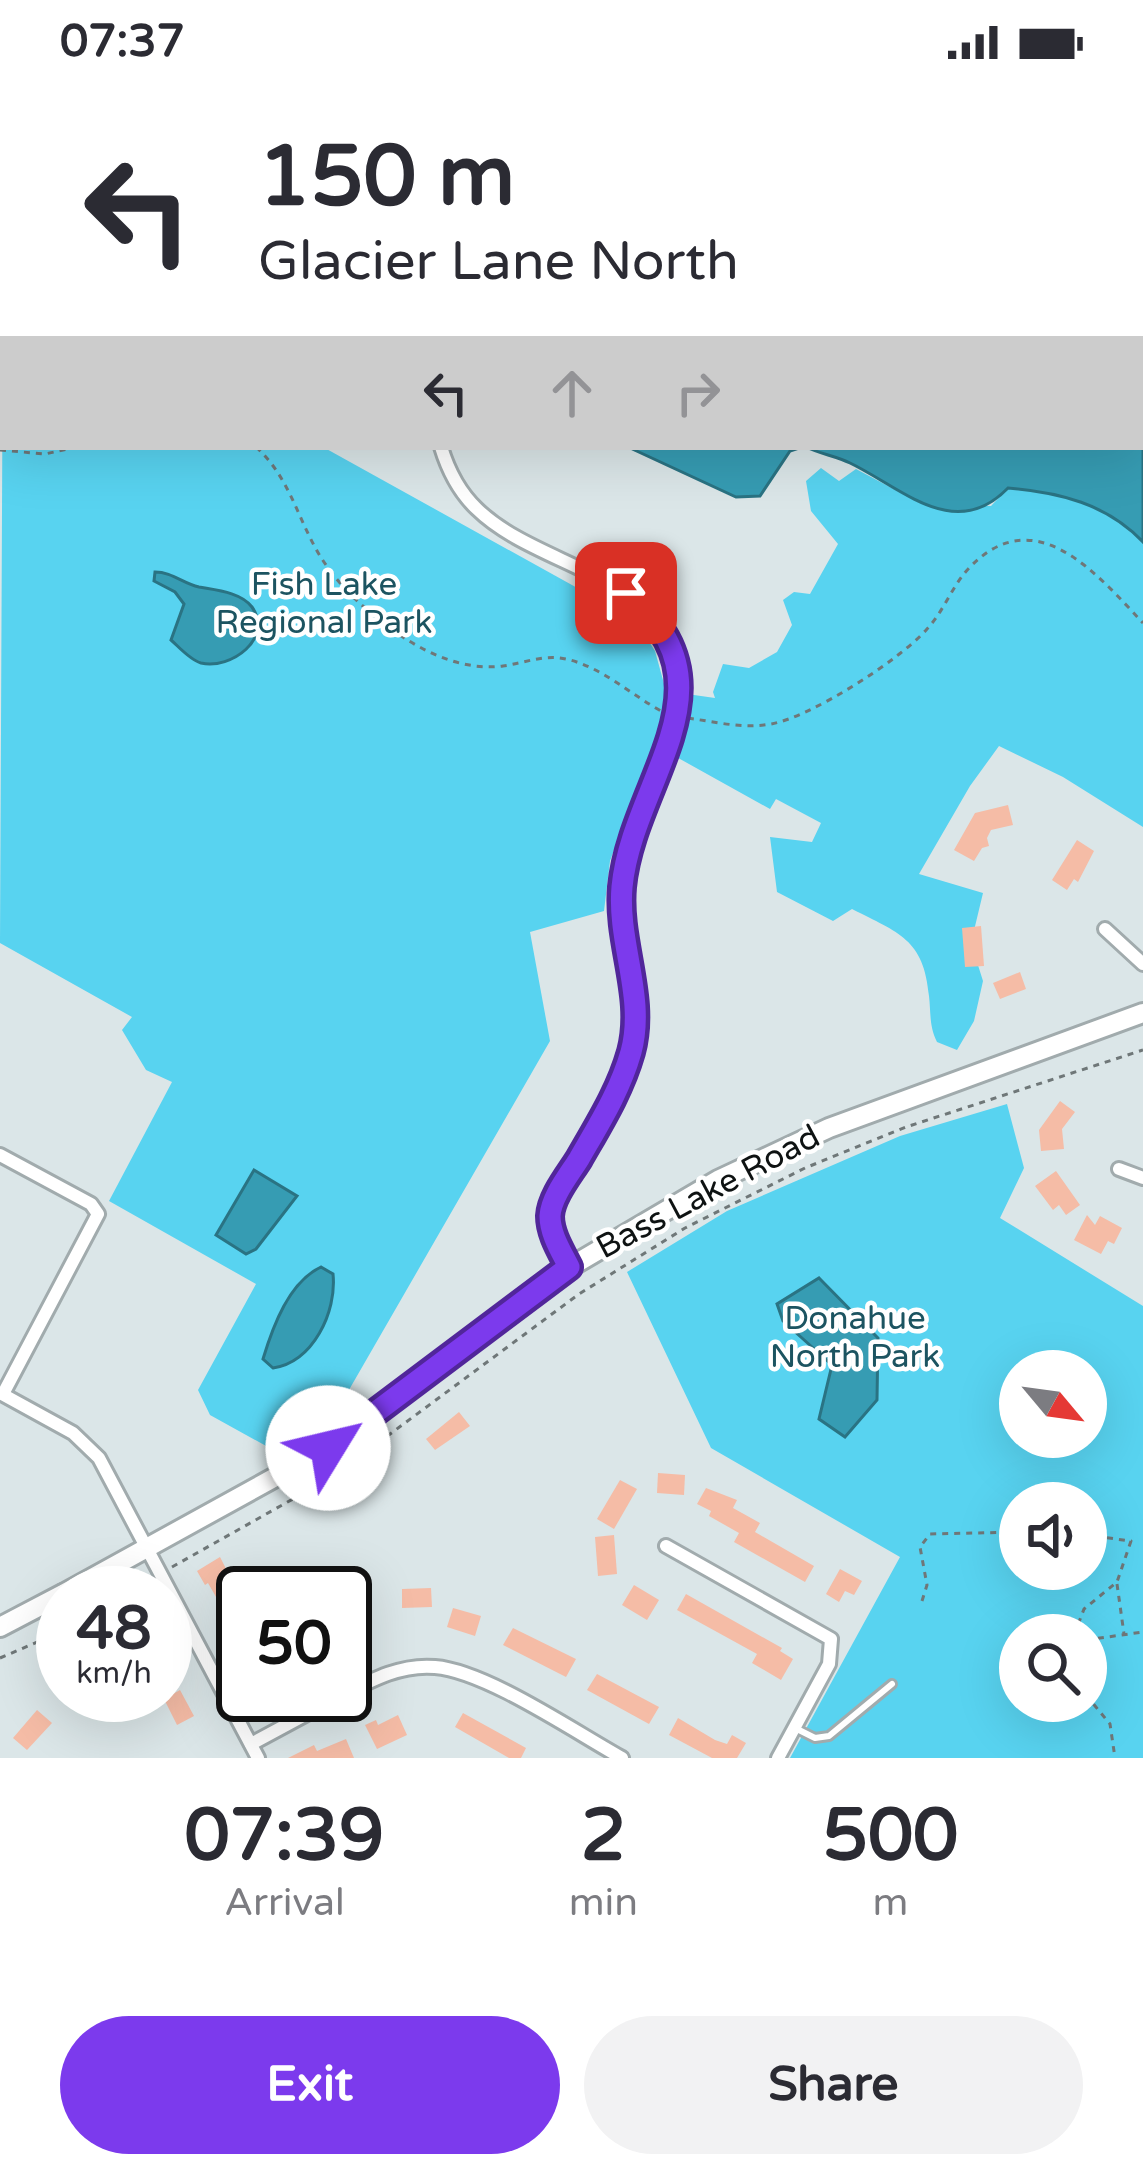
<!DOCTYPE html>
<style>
body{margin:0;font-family:"Varela Round",sans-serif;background:#f2f2f3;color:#2b2b33;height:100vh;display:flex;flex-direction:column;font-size:45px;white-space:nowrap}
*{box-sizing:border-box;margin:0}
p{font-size:39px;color:#7c7c81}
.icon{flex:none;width:66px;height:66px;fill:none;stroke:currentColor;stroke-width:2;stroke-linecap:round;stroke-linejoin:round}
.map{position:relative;height:1674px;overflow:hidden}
.sheet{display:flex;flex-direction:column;background:#fff;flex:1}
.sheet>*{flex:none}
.hud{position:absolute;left:0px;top:0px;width:1143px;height:366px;box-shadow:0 12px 48px #0002;background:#fff;color:#2b2b33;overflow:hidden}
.needle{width:78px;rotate:119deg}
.fabs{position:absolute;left:999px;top:1266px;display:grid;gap:24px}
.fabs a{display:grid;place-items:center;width:108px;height:108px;border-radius:50%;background:#fff;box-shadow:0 12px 48px #0002;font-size:60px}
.speed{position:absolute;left:36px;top:1482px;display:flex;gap:24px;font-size:60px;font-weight:700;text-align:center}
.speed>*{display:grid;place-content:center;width:156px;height:156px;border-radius:50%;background:#fff;box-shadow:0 12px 48px #0002;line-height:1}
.speed small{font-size:30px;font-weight:400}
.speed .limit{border:6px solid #111;border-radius:18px;background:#fff;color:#111}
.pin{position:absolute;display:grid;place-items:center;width:102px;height:102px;color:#fff;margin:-51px;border-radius:24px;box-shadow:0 6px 18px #0006}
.me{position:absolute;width:132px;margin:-66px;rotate:54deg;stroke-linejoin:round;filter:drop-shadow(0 0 9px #0008)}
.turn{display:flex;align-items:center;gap:42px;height:252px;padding:0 60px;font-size:54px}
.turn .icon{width:156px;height:156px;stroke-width:2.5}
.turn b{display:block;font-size:84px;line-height:102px}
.lanes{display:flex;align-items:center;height:114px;padding:0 60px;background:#0003;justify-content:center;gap:60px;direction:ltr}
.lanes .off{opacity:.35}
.eta{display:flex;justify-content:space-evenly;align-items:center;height:204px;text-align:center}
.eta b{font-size:72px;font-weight:700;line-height:84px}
.cta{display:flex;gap:24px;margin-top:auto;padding:24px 60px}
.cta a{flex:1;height:138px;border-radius:72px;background:#7c3aed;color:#fff;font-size:48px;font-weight:700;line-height:138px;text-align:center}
.cta a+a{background:#f2f2f3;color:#2b2b33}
.status{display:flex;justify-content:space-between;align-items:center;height:84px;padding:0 60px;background:#fff;direction:ltr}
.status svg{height:33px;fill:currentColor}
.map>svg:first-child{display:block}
</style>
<div class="status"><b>07:37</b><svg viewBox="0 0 49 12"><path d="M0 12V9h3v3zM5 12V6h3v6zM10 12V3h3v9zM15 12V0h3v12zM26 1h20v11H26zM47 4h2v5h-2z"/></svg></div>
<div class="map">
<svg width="1143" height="1674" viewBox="0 0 1143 1674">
<rect width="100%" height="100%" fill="#dbe6e8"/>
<g fill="#58d3f0" fill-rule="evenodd">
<path d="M3,212v151h320l312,173 20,31 11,40 49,7 -2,-6 10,-28 26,4 28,-16 15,-27 -9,-25 11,-8 16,2 28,-50 -27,-33 -5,-30 15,-13 18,13 17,-12 64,34 71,3 17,-18c50,4 99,16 135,54v285l-80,-50 -64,-31 -29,40 -51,88 64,19 -12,50 12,38 -9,40 -17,29 -20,-8c-8,-16 -6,-29 -8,-46 -5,-57 -30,-63 -77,-87l-19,12 -56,-29 -7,-55 42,5 9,-19 -45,-24 -6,10 -117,-65 -43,117 -6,50 -74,21 20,109 -208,361 -74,45 -58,-32 -12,-25 58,-106 -147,-83 63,-119 -26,-12 -24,-40 10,-13 -132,-74z"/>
<path d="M1007,1020l17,64 -24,50 143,88v452h-353l110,-201 -189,-109 -84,-176 100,-61 173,-75zM1020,1287h66v66h-66zM1020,1419h66v66h-66zM1020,1551h66v66h-66z"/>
</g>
<g fill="#369cb3" stroke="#2a7383" stroke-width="3">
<path d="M873,0h270v458c-36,-38 -84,-50 -135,-54 -53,55 -106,0 -158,-25 -14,-7 -30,-9 -44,-16h334v-360h-270z"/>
<path d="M628,363h174l-12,4 -30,45 -24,1z"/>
<path d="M155,488c17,0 27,11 44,15 16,3 42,5 53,20 22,31 -21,63 -51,56 -11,-3 -22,-16 -30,-23l13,-36 -9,-12 -21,-11z"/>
<path d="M254,1086l43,26 -41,53 -10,5 -30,-19z"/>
<path d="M321,1183l12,7c4,38 -20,88 -60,94l-10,-9c10,-33 26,-77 58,-92z"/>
<path d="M819,1194l59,60 -1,62 -32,37 -26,-18 13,-54 -49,-44 -6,-17z"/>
</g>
<g fill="#f5bca6">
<path d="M1008,721l5,20 -22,5 -4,8 2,8 -7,2 -8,13 -20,-11 21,-37z"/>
<path d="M1077,756l17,11 -16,31 -4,-3 -7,11 -15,-10z"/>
<path d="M981,842l3,40 -19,1 -3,-39z"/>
<path d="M1020,888l6,17 -26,10 -7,-16z"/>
<path d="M1060,1017l15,11 -13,17 2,20 -23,2 -2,-21z"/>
<path d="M1056,1087l24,34 -14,10 -7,-10 -6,5 -18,-24z"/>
<path d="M1087,1131l8,10 5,-9 22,12 -8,16 -6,-3 -7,13 -27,-14z"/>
<path d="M459,1328l11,14 -35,24 -9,-11z"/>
<path d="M658,1389l27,2 -1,20 -27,-2z"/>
<path d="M620,1396l17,9 -23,40 -17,-10z"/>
<path d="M706,1404l31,12 -4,8 27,15 -5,9 59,34 -9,16 -71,-40 5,-9 -30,-17 2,-5 -14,-7z"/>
<path d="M614,1451l3,39 -19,2 -3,-39z"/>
<path d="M220,1473l23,45v42l-35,-61 -3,2 -8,-14z"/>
<path d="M840,1485l22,12 -8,14 -9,-4 -6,11 -13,-8z"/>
<path d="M634,1501l25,15 -12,20 -25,-15z"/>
<path d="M431,1504l1,19 -30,1v-19z"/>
<path d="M686,1510l96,54 -2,3 13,8 -12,21 -29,-17 5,-9 -80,-44z"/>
<path d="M453,1524l28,8 -6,20 -28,-9z"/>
<path d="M513,1544l63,31 -10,18 -63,-32z"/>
<path d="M597,1590l62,33 -10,17 -62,-34z"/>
<path d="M180,1606l14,26 -17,9 -13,-26z"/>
<path d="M37,1626l15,13 -25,27 -14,-12z"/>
<path d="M463,1629l63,35 -5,10h-12l-54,-31z"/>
<path d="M398,1631l9,20 -30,14 -12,-24 11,-5 2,5z"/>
<path d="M678,1634l37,22 12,4 5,-9 14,8 -9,15h-25l-43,-23z"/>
<path d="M346,1655l8,19h-66l26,-13 3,6z"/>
</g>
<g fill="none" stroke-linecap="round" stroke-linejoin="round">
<g stroke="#a1abad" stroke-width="12">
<path id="service" d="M795,1644l20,10 14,-2 63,-52"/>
</g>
<g stroke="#a1abad" stroke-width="18">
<g id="minor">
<path d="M687,3v-3"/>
<path d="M0,166l3,1"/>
<path d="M441,363c7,23 18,45 36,62 63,62 197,65 203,176 4,60 -40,115 -53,172 -17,73 22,143 -2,215 -13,36 -74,117 -75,145 0,18 12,35 20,50"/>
<path d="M1105,845l38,35"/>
<path d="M0,1071l91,49 7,10 -95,180"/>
<path d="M1119,1085l24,9"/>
<path d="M0,1309l73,40 26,25 159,300"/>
<path d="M666,1462l165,93 -2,25 -51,94"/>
<path d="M345,1610c28,-15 57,-30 90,-27 51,4 140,65 187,91"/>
<path d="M251,1660l91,-49"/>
</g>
</g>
<g stroke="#a1abad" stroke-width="24">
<g id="secondary">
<path d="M65,1509l263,-145 242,-181 148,-87 111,-52 314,-115"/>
<path d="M0,1543l63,-33"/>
</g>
</g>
<g stroke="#6f7778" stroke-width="3" stroke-dasharray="6 6" stroke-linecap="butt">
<path d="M0,20l3,1"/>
<path d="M256,363c32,29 40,66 60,102 15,27 37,50 61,69 34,28 80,54 126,48 22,-3 41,-12 63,-7 36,8 65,36 97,53"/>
<path d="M0,366l45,4 32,-7"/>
<path d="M688,634c27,4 56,11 83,6 40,-7 129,-64 156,-95 17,-18 25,-43 42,-61 66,-69 128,6 174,55"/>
<path d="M172,1483l160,-90 247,-183 106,-66 120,-60 101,-41 237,-77"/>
<path d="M1117,1500l7,50"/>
<path d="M139,1509l12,-8"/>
<path d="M922,1517l5,-16 -7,-38 10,-13 90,-2"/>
<path d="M1074,1551l10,-26 33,-27 14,-41 -45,-6"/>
<path d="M1086,1556l57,-8"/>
<path d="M0,1574l63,-27"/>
<path d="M1086,1611l24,29 5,34"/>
</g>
<use href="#service" stroke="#fff" stroke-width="6"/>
<use href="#minor" stroke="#fff" stroke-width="12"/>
<use href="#secondary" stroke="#fff" stroke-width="18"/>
</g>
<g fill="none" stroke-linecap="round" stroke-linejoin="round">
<g stroke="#51269a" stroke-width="30">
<path id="route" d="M328,1364l241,-181c-8,-16 -19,-33 -19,-51 1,-19 19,-41 29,-57 20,-35 41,-68 52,-107 15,-55 -14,-109 -9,-165 10,-107 120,-203 4,-294"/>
</g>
<use href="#route" stroke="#7c3aed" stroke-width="21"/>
</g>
<g text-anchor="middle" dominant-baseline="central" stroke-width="9" stroke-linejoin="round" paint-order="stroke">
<g font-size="33" fill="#1c5461" stroke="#fff">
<text x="324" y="500">Fish Lake<tspan x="324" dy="38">Regional Park</tspan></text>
<text x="855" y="1234">Donahue<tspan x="855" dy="38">North Park</tspan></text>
</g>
<g font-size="33" fill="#0e1212" stroke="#fff">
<text transform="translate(708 1108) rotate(-28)">Bass Lake Road</text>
</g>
</g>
</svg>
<div class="fabs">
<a><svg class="needle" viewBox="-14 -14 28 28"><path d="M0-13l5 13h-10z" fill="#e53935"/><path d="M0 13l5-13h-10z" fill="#7c7c81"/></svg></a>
<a><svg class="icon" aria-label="sound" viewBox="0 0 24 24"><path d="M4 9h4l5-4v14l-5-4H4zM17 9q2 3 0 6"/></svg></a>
<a><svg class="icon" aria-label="search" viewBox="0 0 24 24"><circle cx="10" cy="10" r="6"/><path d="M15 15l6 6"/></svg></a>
</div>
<div class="speed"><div>48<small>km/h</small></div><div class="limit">50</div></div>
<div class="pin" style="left:626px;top:509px;background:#d93025"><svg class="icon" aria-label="arrive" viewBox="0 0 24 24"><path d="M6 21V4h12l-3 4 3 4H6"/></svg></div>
<svg class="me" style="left:328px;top:1364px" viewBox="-20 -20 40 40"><circle r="19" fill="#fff"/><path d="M0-13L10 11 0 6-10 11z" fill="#7c3aed"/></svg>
<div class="hud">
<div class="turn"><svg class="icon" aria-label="left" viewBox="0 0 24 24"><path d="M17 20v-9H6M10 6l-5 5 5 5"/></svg><div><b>150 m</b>Glacier Lane North</div></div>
<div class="lanes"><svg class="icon" aria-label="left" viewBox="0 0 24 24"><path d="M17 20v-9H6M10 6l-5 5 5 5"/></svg><svg class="icon off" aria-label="ahead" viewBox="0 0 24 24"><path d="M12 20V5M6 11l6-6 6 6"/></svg><svg class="icon off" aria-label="right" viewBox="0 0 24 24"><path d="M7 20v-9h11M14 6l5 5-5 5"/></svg></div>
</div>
</div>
<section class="sheet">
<div class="eta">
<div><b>07:39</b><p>Arrival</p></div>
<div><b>2</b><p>min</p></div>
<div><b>500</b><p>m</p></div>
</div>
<div class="cta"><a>Exit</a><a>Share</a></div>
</section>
